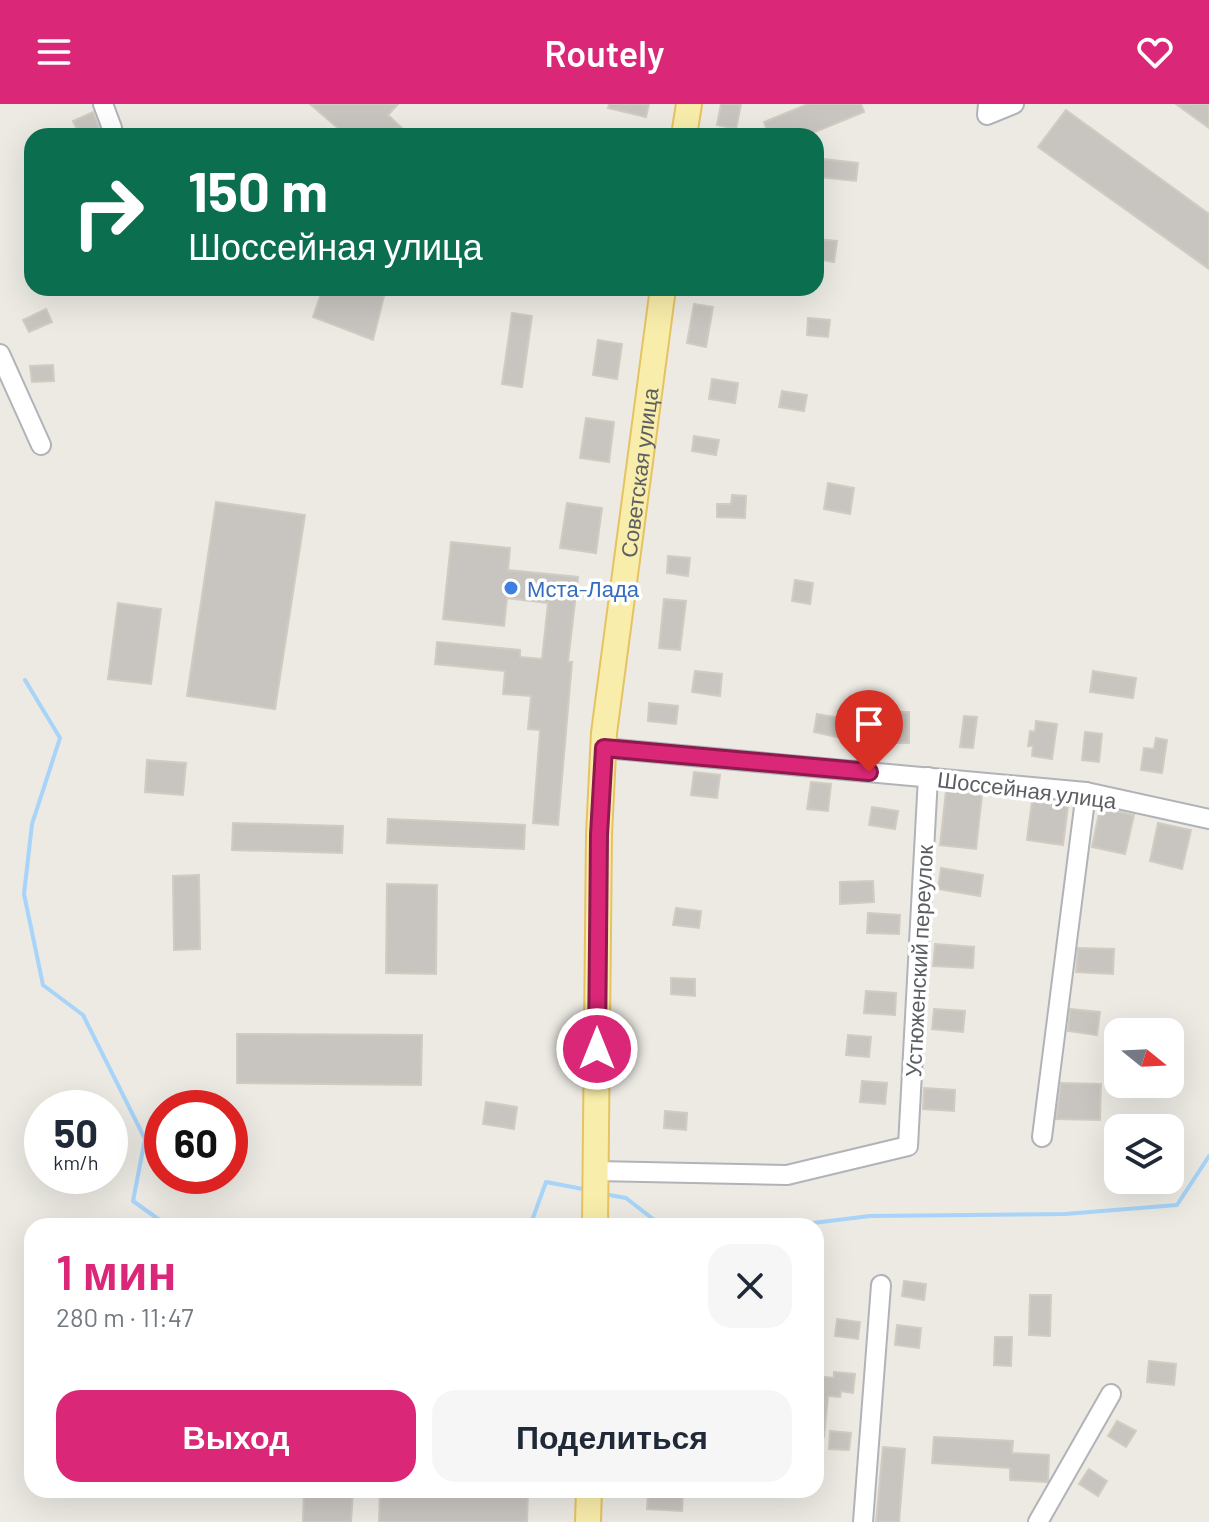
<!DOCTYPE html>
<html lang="ru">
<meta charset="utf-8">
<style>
body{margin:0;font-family:Barlow,sans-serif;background:#f6f6f7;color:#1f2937;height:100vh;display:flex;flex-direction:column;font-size:30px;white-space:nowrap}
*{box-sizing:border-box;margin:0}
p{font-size:26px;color:#747a83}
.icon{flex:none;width:44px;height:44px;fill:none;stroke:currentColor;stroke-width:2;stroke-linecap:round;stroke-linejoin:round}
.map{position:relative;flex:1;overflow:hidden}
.drawer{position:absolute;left:24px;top:1114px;width:800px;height:280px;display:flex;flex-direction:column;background:#fff;border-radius:24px;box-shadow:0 8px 32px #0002}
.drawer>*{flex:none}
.guide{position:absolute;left:24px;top:24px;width:800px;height:168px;border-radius:24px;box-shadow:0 8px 32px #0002;background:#0b6e4f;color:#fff;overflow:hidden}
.needle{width:52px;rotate:108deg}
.controls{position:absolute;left:1104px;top:914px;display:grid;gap:16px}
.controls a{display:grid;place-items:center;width:80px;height:80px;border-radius:16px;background:#fff;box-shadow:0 8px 32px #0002;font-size:40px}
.speed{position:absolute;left:24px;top:986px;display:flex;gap:16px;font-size:40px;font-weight:700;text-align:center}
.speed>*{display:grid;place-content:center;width:104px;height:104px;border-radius:50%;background:#fff;box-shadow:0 8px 32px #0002;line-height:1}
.speed small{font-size:20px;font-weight:400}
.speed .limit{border:12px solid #d22;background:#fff;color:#111}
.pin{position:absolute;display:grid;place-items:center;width:68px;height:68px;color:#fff;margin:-82px -34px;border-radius:50% 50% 50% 0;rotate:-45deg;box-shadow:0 0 8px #0007}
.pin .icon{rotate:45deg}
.me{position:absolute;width:88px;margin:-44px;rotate:0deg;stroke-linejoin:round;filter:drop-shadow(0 0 6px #0008)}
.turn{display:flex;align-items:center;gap:28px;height:168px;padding:0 32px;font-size:36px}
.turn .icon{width:104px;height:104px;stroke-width:2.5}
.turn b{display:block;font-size:56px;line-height:68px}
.round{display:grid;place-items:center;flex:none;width:84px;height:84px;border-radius:24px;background:#f6f6f7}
.head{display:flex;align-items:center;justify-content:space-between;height:136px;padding:0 32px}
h1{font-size:48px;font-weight:600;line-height:60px;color:#db2777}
.action{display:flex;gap:16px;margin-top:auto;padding:16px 32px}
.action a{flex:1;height:92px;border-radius:24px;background:#db2777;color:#fff;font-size:32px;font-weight:600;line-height:92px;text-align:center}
.action a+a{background:#f6f6f7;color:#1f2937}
header{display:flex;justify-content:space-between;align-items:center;height:104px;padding:0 32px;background:#db2777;color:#fff;font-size:36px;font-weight:600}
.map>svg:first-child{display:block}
</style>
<header><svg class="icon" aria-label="menu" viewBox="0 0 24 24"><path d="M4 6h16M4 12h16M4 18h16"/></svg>Routely<svg class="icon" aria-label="heart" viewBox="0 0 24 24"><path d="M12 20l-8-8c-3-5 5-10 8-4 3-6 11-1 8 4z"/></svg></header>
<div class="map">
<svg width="1209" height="1418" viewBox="0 0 1209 1418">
<rect width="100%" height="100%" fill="#eceae3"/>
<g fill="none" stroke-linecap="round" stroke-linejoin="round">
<g stroke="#a7d4f8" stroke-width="4">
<path d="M25,576l35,58 -28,86 -8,70 19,91 40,30 62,124 -12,62 35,25"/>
<path d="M604,1090l22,4 36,28"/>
<path d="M530,1122l16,-44 42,8"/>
<path d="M788,1122l82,-10 195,-2 112,-9 32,-49"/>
</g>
</g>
<g fill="#c8c5c0" stroke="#d1ccc1" stroke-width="2">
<path d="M310,0h88l-10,11 16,15 -5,6h-18l-7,-6 -5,6h-22z"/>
<path d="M609,0h40l-3,13 -38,-9z"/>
<path d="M721,0h20l-5,25 -19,-4z"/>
<path d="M808,0h53l3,8 -59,24h-36l-5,-14z"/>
<path d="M1176,0h33v24z"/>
<path d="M1066,6l143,104v55l-171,-122z"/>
<path d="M93,8l6,16 -19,8 -7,-15z"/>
<path d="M823,55l35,4 -2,18 -36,-4z"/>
<path d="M816,135l21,2 -3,21 -18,-3z"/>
<path d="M323,184h63l-13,52 -60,-23z"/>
<path d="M694,200l19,3 -7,40 -19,-4z"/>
<path d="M46,205l6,13 -23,10 -6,-12z"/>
<path d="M512,209l20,3 -10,71 -20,-3z"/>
<path d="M808,214l22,2 -2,17 -21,-2z"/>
<path d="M598,236l24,4 -5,35 -24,-4z"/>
<path d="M53,261l1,16 -22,1 -2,-16z"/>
<path d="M712,275l26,4 -3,20 -26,-4z"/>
<path d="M782,287l25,4 -3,16 -25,-4z"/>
<path d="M586,314l28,4 -5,40 -29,-4z"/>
<path d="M694,332l25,4 -3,15 -24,-4z"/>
<path d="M828,379l26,5 -4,26 -26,-5z"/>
<path d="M732,391l14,1 -1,22 -28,-1v-13h14z"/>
<path d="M216,398l89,13 -30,194 -88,-13z"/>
<path d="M567,399l35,5 -6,45 -36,-5z"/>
<path d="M451,438l59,6 -2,22 70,7 -10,85h4l-14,163 -25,-2 7,-93 -12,-1 3,-33 -28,-2 2,-23 -70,-7 2,-22 83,8v7l22,2 6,-56 -41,-5 -3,28 -61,-7z"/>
<path d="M668,452l22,2 -2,18 -21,-3z"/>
<path d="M795,476l18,3 -3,21 -18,-3z"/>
<path d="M664,495l22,2 -6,49 -21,-2z"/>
<path d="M118,499l43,6 -10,75 -43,-5z"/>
<path d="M695,567l27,3 -2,22 -28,-4z"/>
<path d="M1093,567l43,7 -3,20 -43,-6z"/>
<path d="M649,599l29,3 -2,18 -28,-3z"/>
<path d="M893,608h16v31h-17z"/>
<path d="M817,610l29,5 -4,19 -28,-6z"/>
<path d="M964,612l13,1 -4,31 -13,-1z"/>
<path d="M1036,617l21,3 -5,35 -20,-3 1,-10h-5l2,-15 5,1z"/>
<path d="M1085,628l17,2 -3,28 -17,-2z"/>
<path d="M1156,634l11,2 -5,33 -21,-3 3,-22 10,1z"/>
<path d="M147,656l39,3 -3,32 -38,-3z"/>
<path d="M694,668l26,3 -3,23 -26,-3z"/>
<path d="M811,678l20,2 -3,27 -21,-2z"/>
<path d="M946,687l36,4 -6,54 -36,-4z"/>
<path d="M1032,697l36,5 -5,39 -36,-5z"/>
<path d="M872,703l26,4 -3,18 -26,-4z"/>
<path d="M1100,704l34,7 -9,39 -33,-7z"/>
<path d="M388,715l137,6 -1,24 -137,-6z"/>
<path d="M233,719l110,3 -1,27 -110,-3z"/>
<path d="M1158,719l33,7 -9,39 -32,-8z"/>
<path d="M941,764l42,7 -3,21 -42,-7z"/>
<path d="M199,771l1,74 -26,1 -1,-74z"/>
<path d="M873,777l1,21 -34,2v-22z"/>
<path d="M387,780l50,1 -1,89 -50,-1z"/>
<path d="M676,804l25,3 -2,17 -26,-3z"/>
<path d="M868,809l32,2 -1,19 -32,-1z"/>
<path d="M935,840l39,3 -1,21 -40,-2z"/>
<path d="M1078,844l36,1 -1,25 -37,-2z"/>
<path d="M671,874l24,1v17l-24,-2z"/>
<path d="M866,887l30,2 -1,22 -31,-2z"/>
<path d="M934,905l31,2 -2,21 -31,-3z"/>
<path d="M1070,905l30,3 -3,23 -29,-4z"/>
<path d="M237,930l185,1 -1,50 -184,-2z"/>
<path d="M848,931l23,2 -2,20 -23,-2z"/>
<path d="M862,977l25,2 -2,21 -25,-2z"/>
<path d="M1061,979l40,1 -1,36 -44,-1z"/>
<path d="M924,984l31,2 -1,21 -31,-2z"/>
<path d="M486,998l31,5 -3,22 -31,-5z"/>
<path d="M665,1007l22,2 -1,17 -22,-2z"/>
<path d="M904,1177l22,3 -2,16 -22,-4z"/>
<path d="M1030,1191h21l-1,41 -21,-1z"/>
<path d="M837,1215l23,3 -2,17 -23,-3z"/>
<path d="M897,1221l24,3 -2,20 -24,-3z"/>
<path d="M995,1233h17l-1,29 -17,-1z"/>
<path d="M1149,1257l27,3 -2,21 -27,-3z"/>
<path d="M834,1268l21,2 -2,19 -12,-2 -1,6 -12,-1 -4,41 -8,-1v-60l18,2z"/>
<path d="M1117,1317l19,10 -10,16 -18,-11z"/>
<path d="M830,1327l21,2 -2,17 -20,-1z"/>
<path d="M934,1333l79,4 -1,12 37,2 -1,26 -1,1 -37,-2v-12l-78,-5z"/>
<path d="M883,1343l22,2 -6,73h-23z"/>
<path d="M1089,1365l18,12 -9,15 -19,-12z"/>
<path d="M304,1386l49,1 -2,31h-48z"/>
<path d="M380,1386h148l-1,32h-148z"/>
<path d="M648,1388l35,2 -1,17 -35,-2z"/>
</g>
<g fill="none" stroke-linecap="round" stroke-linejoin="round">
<g stroke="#b0b3b7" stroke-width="22">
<g id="minor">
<path d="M103,0l9,24"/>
<path d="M988,0l-1,11 27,-11"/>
<path d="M0,250l41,91"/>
<path d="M604,644l482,44 123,27"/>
<path d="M1042,1033l44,-345"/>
<path d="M596,1067l191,4 121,-29 20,-369"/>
<path d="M863,1418l18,-237"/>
<path d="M1038,1418l73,-128"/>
</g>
</g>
<g stroke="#e6c362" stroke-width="28">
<g id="major">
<path d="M684,32l5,-32"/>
<path id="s1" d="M595,1122l4,-391 5,-102 59,-445"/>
<path d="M588,1418l1,-32"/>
</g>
</g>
<use href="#minor" stroke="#fff" stroke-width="18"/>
<use href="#major" stroke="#f9edab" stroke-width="24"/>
</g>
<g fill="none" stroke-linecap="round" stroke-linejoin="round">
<g stroke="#8e194d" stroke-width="20">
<path id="route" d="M597,945l2,-214 5,-87 265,24"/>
</g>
<use href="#route" stroke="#db2777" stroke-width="14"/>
</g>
<circle fill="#3f7fe0" stroke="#fff" stroke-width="3" cx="511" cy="484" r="8"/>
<g text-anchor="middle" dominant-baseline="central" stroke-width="7" stroke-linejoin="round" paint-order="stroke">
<g font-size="22" fill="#5b5e62" stroke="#fff">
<text stroke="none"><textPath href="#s1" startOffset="756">Советская улица</textPath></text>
<text transform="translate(1027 685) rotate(7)">Шоссейная улица</text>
<text transform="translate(918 857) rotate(-87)">Устюженский переулок</text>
</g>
<g font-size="22" fill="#366cbe" stroke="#fff" text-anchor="start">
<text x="527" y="484">Мста-Лада</text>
</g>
</g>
</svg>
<div class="controls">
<a><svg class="needle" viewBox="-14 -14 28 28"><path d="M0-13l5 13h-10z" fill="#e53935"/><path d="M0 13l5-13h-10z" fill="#747a83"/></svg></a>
<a><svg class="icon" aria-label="layers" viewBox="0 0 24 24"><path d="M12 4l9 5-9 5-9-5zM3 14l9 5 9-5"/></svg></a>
</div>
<div class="speed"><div>50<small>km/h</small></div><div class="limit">60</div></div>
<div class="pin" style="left:869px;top:668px;background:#d93025"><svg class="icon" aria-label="arrive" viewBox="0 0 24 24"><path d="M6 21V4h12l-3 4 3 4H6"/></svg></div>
<svg class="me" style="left:597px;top:945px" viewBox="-20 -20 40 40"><circle r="17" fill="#db2777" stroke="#fff" stroke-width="3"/><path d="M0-11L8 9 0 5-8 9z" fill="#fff"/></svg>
<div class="guide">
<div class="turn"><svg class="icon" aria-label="right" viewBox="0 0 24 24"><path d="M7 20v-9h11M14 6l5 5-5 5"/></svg><div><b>150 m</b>Шоссейная улица</div></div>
</div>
<section class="drawer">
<div class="head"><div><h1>1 мин</h1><p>280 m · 11:47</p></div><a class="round"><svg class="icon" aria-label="close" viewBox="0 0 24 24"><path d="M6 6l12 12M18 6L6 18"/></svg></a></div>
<div class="action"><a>Выход</a><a>Поделиться</a></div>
</section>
</div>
